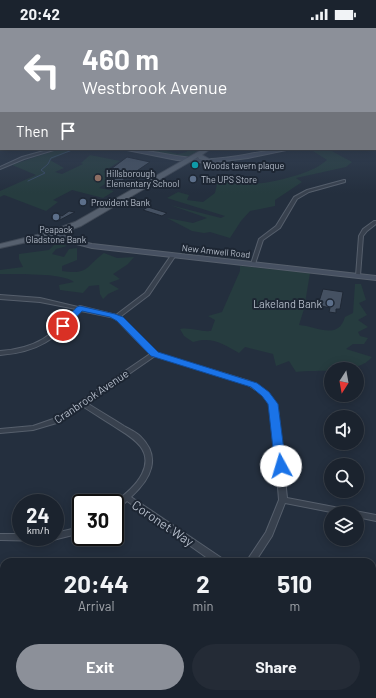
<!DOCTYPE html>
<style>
body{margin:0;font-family:Barlow,sans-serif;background:#242b36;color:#f1f3f6;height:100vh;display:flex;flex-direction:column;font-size:15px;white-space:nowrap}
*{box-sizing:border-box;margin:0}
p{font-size:13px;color:#a0a4aa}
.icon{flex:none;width:22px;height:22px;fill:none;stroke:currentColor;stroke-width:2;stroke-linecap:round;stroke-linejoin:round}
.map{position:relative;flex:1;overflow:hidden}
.sheet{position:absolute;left:0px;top:530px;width:376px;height:140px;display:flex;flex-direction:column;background:#1b232e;border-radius:12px 12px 0 0;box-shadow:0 2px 10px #0003,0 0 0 1px #39404a}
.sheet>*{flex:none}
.hud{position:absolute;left:0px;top:0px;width:376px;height:122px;box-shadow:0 2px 10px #0003,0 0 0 1px #39404a;background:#8c9099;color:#fff;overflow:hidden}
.needle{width:26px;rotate:191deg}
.fabs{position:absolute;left:324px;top:334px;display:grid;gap:8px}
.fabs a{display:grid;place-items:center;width:40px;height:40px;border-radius:50%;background:#1b232e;box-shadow:0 2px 10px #0003,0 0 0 1px #39404a;font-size:20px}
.speed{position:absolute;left:12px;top:466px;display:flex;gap:8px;font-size:20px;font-weight:700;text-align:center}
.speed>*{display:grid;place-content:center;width:52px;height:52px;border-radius:50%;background:#1b232e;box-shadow:0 2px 10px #0003,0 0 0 1px #39404a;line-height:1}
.speed small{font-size:10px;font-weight:400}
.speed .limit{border:2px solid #111;border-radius:6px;background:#fff;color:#111}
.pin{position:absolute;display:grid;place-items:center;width:34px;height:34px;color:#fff;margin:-17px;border:2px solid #fff;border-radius:50%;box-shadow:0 1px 4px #0007}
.me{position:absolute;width:44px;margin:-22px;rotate:354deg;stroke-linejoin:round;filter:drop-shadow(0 0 3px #0008)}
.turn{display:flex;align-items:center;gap:14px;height:84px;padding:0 16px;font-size:18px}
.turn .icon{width:52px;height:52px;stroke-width:2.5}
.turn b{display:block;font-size:28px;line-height:34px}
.then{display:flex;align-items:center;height:38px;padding:0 16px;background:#0003;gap:8px;font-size:15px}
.eta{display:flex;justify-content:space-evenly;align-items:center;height:68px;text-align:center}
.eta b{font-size:24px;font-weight:700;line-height:28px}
.button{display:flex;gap:8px;margin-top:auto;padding:8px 16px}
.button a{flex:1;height:46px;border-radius:24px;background:#8c9099;color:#fff;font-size:16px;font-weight:700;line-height:46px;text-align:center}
.button a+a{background:#242b36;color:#f1f3f6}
.status{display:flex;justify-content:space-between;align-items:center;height:28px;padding:0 20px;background:#1b232e;direction:ltr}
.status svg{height:11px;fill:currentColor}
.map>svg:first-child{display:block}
</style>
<div class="status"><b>20:42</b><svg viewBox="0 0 49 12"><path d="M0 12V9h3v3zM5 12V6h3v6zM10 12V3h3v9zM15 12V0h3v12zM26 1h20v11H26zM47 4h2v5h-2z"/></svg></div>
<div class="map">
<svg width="376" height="670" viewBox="0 0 376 670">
<rect width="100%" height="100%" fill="#242f3e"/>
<g fill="#263c3f">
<path d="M59,121h16l-25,11 14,8 -9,4 7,2 21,-10 -2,-1 9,-8 30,6 -17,11 15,3 -19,13 15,3 -11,7 -31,-8 -19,10 5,2 -12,9 -42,-16 -4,2v-6l36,-16 -24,-10z"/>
<path d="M136,121h22l20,5 9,-2 -1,-3h15l-11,7 -7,1z"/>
<path d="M330,122l22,12 -6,5 -50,11 6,4 -27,18v6l-25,5 -9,10 -11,17 -20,-6 -6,1 -12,-2 -25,-13 26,5 14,-5 -37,-13 51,13 4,-2 -58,-18 11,-6 11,3 -2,5 16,2 12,-9 2,-9c23,-9 27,1 46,-1 19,-3 50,-10 64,-23l-14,-9z"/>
<path d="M57,214l10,4 -11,3 -4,5 12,3 5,-8 8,-1v12l-15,6v5c27,4 23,-4 42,-18l13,5 17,-1 -6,7 -15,10 7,5 -11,4 10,6 -11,5 -5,5 -3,-5 -1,-9 -10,1 -6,7 -23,-3 -1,-5 15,-3c-13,-10 -56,-7 -74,-8v-4l23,-3 -4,-8v-5l30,-4z"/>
<path d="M240,238l70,7 -6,36 -5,16c17,1 39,16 46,-8l8,-4 2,-29h6l5,16 -7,3 8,12 -9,5 10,7 -10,5 2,4 8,2 -4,6h-11l-7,5 26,8c-14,18 -54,12 -76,15l-7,-11 -13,5 -3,-12 -28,-7 -6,6c-15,-9 -28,-17 -46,-11l-9,-6 -4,-7c11,-2 20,3 31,2l4,-11 -7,-4 14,-4 18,-41z"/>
</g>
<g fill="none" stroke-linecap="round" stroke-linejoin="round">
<path stroke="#394c67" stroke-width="1" d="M28,153l17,-8 -4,-3 7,-6 3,-6 24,-9"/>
</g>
<g fill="#455162" stroke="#1f2835">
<path d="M127,129l23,5 -37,25 -8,-2 16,-10 -14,-3z"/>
<path d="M148,179l19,6 -5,3 -19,-6z"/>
<path d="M69,183l6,1 -17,9 -7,-3 7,-4 4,2z"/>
<path d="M323,261l20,3 -3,17h-4v4l-7,-1 1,-4 -12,-3z"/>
</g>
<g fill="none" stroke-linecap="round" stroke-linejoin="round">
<g stroke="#565f6c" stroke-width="2">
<g id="street">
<rect x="0" y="75" width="1" height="2"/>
<path d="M51,121h6l-33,10 -24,10v-2l22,-10z"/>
<path d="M344,152h1v2l-36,10 -12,7 -17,29 -17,12 -8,24 -2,1h-2v-1l8,-25 17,-13 18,-29 13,-7z"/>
<path d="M374,193h2v3l-9,7 -4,5 -3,40v1h-4v-1l3,-40 4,-7z"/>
<path d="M172,226h2l2,1 -27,40 -29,22 36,36 93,28 19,12 10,17 9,88 89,17v6l-19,-4v-4h-21l-51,-10 -13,33 -17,26h-9l20,-30 13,-32 -7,-90 -8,-15 -19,-12 -90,-27 -68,47c12,8 25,15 37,23 5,3 12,6 16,10 22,21 11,43 -9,61l92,62 1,3h-11l-86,-61 -9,8 -3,1 -1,-7c10,-8 22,-17 28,-29 13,-26 -13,-38 -30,-49 -10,-6 -20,-13 -30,-19l-22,16 -27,8 -33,3v-4l33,-3 23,-8 94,-64 -35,-36 -34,-7c-26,28 -42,41 -81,44v-4c37,-3 52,-15 76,-42l-36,-7 -40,-3v-4l40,3 38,9 2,-1 36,9 29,-22z"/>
<path d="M81,499v6l-32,8 -49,-1v-6h21v3h34v-4z"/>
<path d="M4,646v10l-4,1v-10z"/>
</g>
</g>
<g stroke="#565f6c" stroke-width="2">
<g id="secondary">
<rect x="0" y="97" width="1" height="3"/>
<path d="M122,121c29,0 57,10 86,10 28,0 55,-10 83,-10l-43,9 -40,5 -31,-3z"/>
<path d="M57,202l16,10 19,4 284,32v4l-284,-32 -23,-6 -14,-9v-2z"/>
</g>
</g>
<g stroke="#414a57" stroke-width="2">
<path id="primary" d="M203,121h7l-8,6 9,5v2l-12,-3 -1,-2 -117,69 -31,11 -50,11v-4l45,-11 30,-11z"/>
</g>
<use href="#street" fill="#38414e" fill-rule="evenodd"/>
<use href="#secondary" fill="#465061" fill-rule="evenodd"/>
<use href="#primary" fill="#56606e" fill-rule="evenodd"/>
</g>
<linearGradient id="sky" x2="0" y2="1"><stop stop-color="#141a22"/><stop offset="0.44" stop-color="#3f4d63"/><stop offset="1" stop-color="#3f4d63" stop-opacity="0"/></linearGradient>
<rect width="376" height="165" fill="url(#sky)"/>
<path fill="#1a73e8" stroke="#114b97" d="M80,278l35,8 8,3 35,35 99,31 12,9 9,12 8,62 -2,3 -3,1 -6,-4 -7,-62 -6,-8 -11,-9 -100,-31 -34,-35 -7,-4 -28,-6 -16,17h-6v-3l17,-18z"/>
<circle fill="#0f9aa8" stroke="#1d2633" stroke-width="1.5" cx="195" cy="137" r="4"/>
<circle fill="#8d6e63" stroke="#1d2633" stroke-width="1.5" cx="98" cy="150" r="4"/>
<g fill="#5c6f8a" stroke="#1d2633" stroke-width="1.5">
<circle cx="193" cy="151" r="4"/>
<circle cx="83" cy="174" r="4"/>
<circle cx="56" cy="189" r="4"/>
<circle cx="330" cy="275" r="4"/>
</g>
<g text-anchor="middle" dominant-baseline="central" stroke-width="4" stroke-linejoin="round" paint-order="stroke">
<g font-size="9" fill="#b4bcc9" stroke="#1d2633" text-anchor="start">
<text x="203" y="137">Woods tavern plaque</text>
<text x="106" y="145">Hillsborough<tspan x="106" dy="10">Elementary School</tspan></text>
<text x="201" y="151">The UPS Store</text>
<text x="91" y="174">Provident Bank</text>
<text x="56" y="201" text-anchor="middle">Peapack<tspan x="56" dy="10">Gladstone Bank</tspan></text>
</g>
<g font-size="9" fill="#b4bcc9" stroke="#1d2633">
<text transform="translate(216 223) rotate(6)">New Amwell Road</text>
</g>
<g font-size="11" fill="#b4bcc9" stroke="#1d2633" text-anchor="end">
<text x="322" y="275">Lakeland Bank</text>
</g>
<g font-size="11" fill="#b4bcc9" stroke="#1d2633">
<text transform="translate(91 368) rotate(-34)">Cranbrook Avenue</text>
</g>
<g font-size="13" fill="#b4bcc9" stroke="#1d2633">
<text transform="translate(163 495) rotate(34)">Coronet Way</text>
</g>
</g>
</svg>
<div class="fabs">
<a><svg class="needle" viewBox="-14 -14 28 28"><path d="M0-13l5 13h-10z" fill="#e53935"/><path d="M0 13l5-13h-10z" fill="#a0a4aa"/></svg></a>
<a><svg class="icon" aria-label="sound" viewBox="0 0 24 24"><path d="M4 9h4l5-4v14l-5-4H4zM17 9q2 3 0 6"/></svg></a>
<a><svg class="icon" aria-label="search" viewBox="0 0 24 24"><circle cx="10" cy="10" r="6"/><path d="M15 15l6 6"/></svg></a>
<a><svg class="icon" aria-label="layers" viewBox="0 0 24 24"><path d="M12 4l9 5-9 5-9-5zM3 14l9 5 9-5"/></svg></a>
</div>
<div class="speed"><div>24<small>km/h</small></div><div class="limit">30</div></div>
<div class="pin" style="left:63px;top:298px;background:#d93025"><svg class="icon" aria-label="arrive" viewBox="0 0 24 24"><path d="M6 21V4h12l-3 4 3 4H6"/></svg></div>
<svg class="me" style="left:281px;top:438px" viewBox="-20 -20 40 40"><circle r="19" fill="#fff"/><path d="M0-13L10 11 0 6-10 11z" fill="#1a73e8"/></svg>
<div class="hud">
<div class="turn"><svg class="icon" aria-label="left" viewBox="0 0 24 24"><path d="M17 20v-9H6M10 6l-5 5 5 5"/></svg><div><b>460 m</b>Westbrook Avenue</div></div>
<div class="then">Then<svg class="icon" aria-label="arrive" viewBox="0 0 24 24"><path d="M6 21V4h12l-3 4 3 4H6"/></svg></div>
</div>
<section class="sheet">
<div class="eta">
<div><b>20:44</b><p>Arrival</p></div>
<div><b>2</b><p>min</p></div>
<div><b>510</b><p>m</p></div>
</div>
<div class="button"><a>Exit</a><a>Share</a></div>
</section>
</div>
